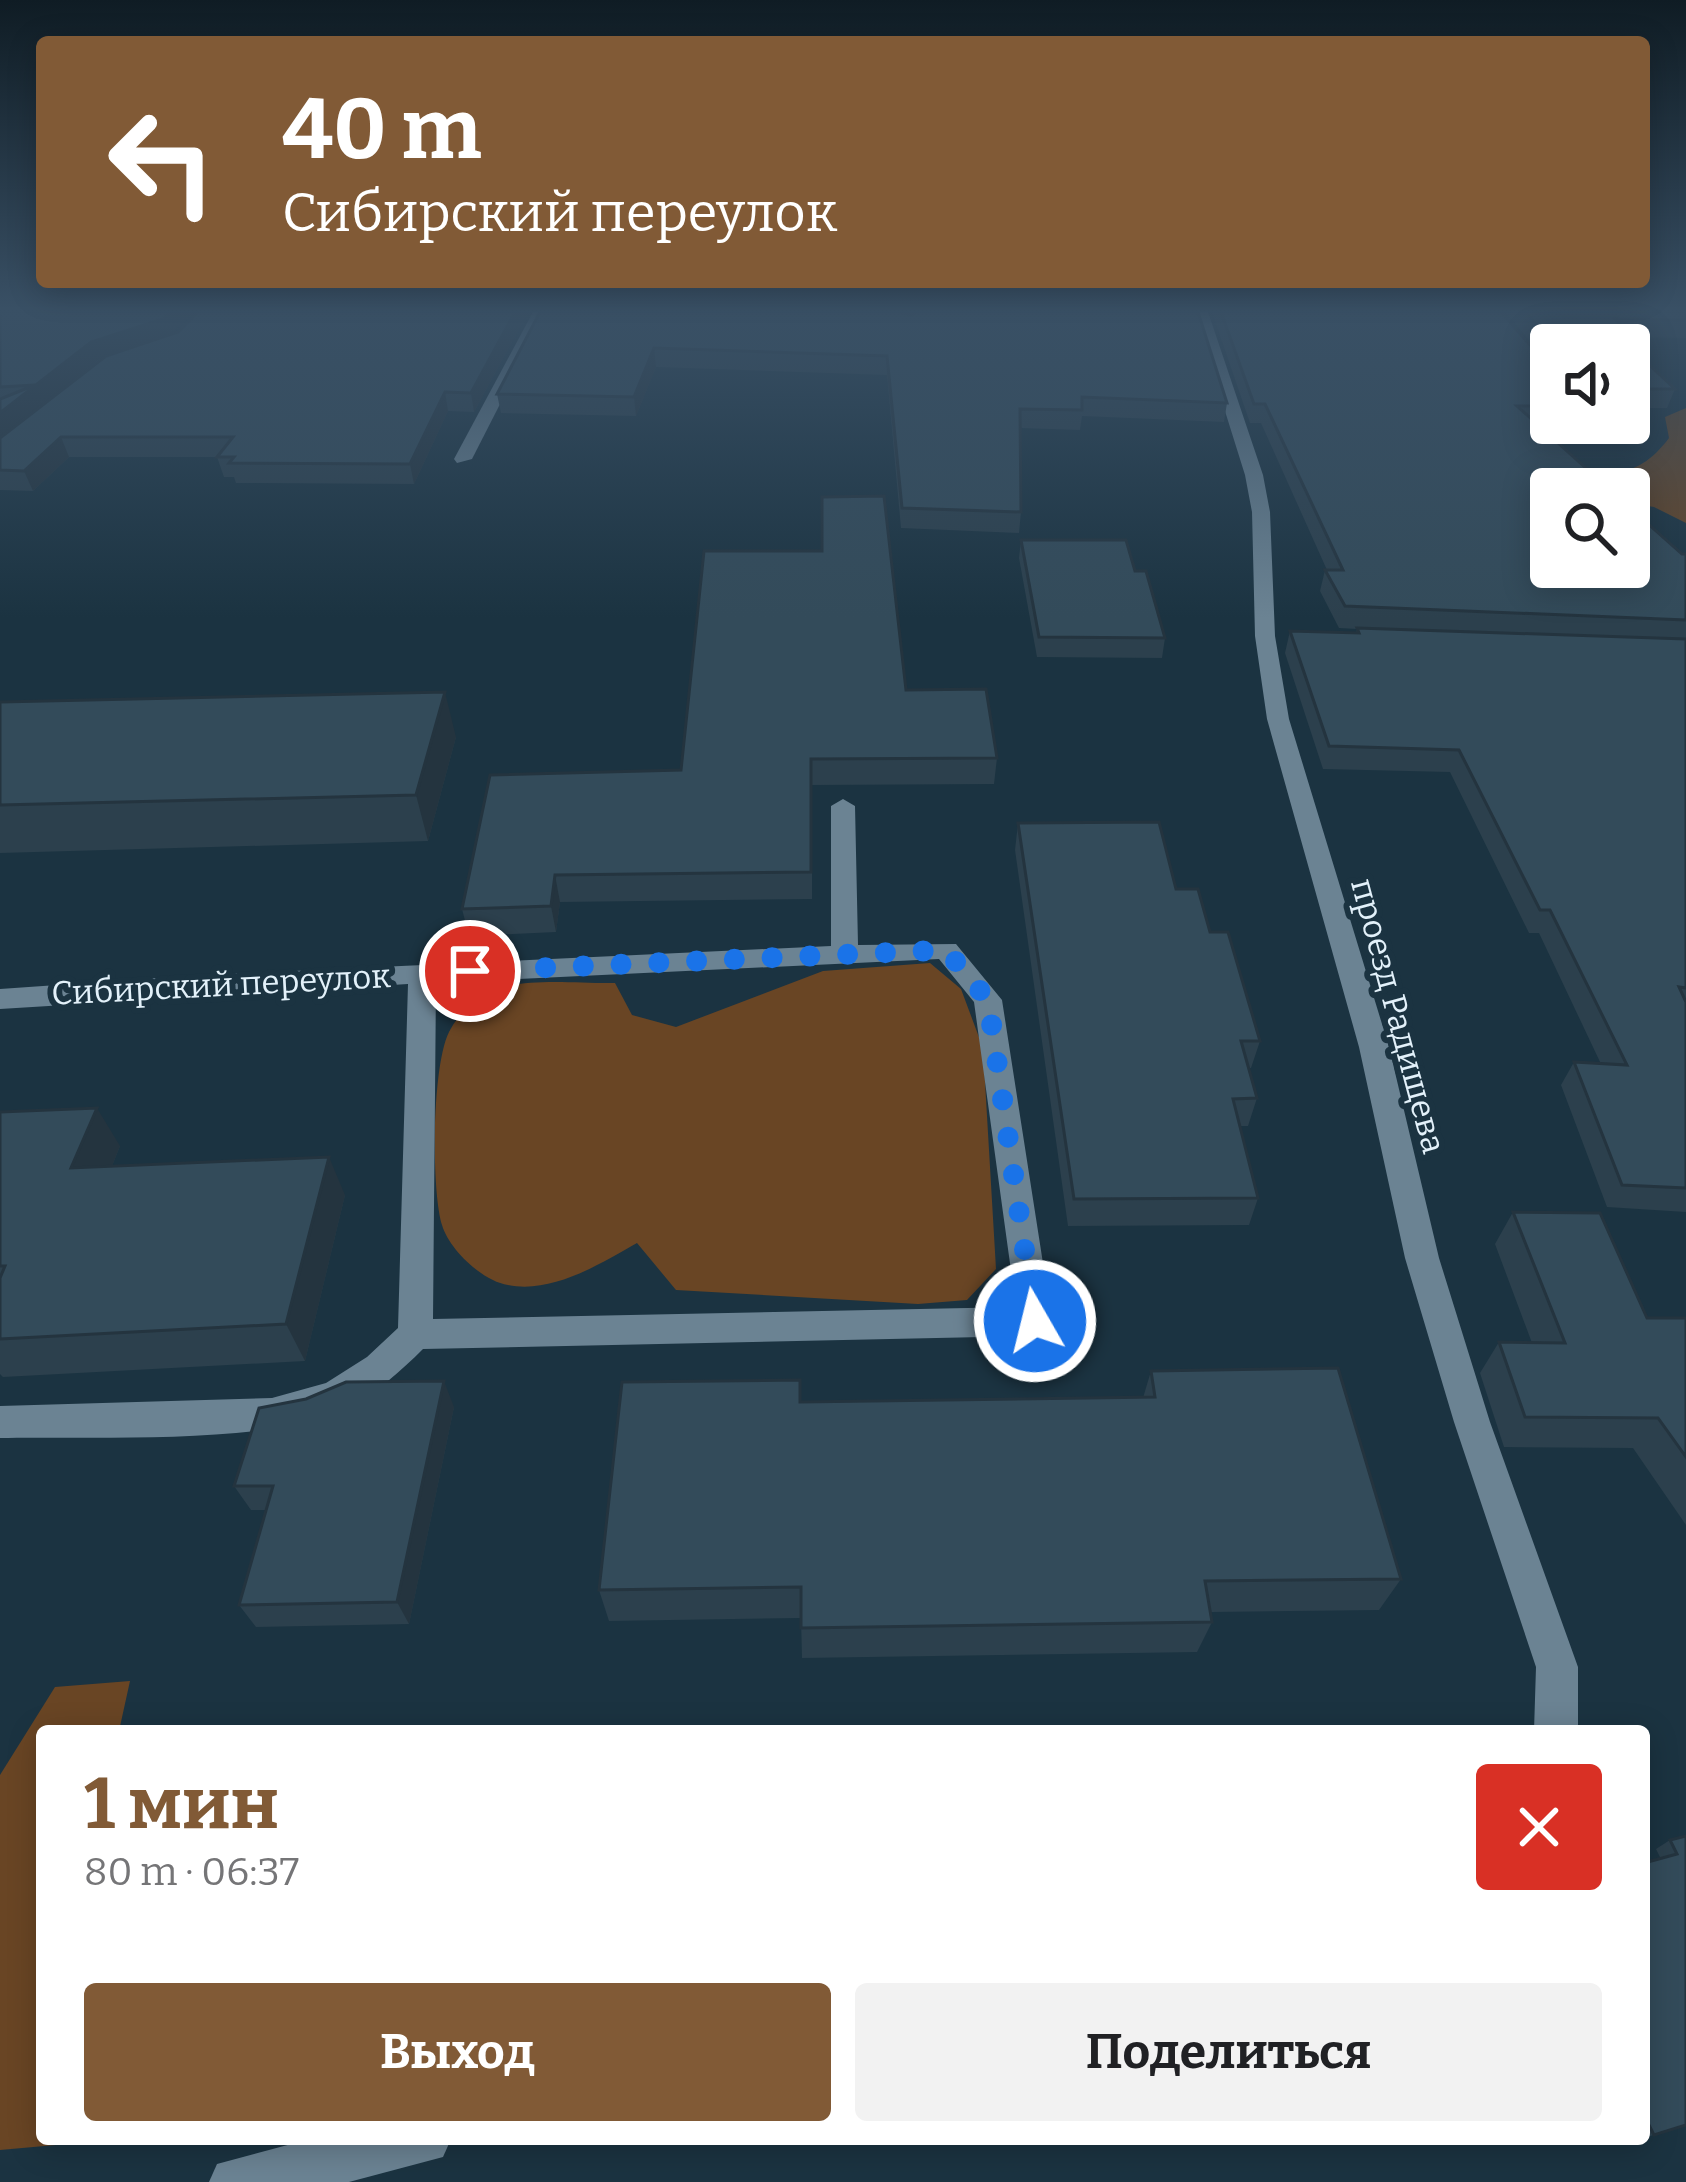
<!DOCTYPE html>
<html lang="ru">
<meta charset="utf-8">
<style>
body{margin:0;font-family:Bitter,serif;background:#f2f2f2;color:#202124;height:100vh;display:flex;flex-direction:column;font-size:45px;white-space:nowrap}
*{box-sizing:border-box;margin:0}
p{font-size:39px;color:#757577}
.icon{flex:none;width:66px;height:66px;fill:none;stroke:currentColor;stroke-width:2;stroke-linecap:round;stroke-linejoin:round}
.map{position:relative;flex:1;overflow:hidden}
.side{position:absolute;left:36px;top:1725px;width:1614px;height:420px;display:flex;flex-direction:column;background:#fff;border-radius:12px;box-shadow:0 6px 30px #0003}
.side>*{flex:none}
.top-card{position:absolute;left:36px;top:36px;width:1614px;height:252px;border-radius:12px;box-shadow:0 6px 30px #0003;background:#815a36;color:#fff;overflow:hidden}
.tools{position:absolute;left:1530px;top:324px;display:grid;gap:24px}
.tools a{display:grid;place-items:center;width:120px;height:120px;border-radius:12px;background:#fff;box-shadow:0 6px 30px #0003;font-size:60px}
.pin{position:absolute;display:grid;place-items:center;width:102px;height:102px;color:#fff;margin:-51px;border:6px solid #fff;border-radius:50%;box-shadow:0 3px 12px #0007}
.me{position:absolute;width:132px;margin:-66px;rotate:352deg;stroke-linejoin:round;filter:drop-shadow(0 0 9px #0008)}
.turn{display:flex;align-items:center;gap:42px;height:252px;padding:0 48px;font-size:54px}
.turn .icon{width:156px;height:156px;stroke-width:2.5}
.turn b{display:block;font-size:84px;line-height:102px}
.round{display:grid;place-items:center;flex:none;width:126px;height:126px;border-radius:12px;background:#f2f2f2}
.summary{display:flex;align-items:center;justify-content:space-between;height:204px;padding:0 48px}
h1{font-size:72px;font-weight:700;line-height:90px;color:#815a36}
.cta{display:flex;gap:24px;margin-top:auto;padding:24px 48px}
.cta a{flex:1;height:138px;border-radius:12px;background:#815a36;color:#fff;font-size:48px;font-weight:700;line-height:138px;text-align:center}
.cta a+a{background:#f2f2f2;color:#202124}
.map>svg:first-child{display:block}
</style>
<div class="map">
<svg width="1686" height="2182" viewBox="0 0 1686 2182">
<rect width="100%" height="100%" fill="#1b3341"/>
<g fill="#694524">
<path d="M1686,408v115l-32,-16 -25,-4v-14h-21l-13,-9 4,-8c31,4 52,-10 70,-34l-4,-21z"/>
<path d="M930,963l31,26 22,59 13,221 -29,31 -49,4 -242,-14 -39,-47c-37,21 -85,51 -129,42 -26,-4 -59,-36 -66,-60 -11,-37 -10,-159 7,-193 7,-14 23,-32 38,-39 34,-17 91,-9 128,-10l17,32 44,12 147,-56z"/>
<path d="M130,1681l-11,50h-77v408h37l-1,4 -78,7v-375l55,-88z"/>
</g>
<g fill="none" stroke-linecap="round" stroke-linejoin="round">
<g fill="#6b8393" fill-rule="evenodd">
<path d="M533,312h14l-75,147 -15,4 -3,-4z"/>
<path d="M1194,312h14l55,163 7,37 5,124 14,83 100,328 50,211 51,164 88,245v64h-44l2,-64 -82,-245 -49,-164 -46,-211 -92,-328 -12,-83 -3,-124 -7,-37z"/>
<path d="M843,799l12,7 3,139 98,-1 46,56 50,321 -5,10 -12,5 -612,13c-22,22 -45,42 -72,58 -72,39 -264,29 -351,31v-32l272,-8 54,-15 41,-26 31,-29 10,-344 -408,25v-20l186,-13 645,-30v-140zM939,959l35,43 42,305 -583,12 3,-336z"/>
<path d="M310,2139h141l-8,18 -94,25h-140l8,-18z"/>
</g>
</g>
<g fill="#2c404d">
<path d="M0,312h193l-22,22 357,-22 -54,100 -26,-1 -34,73 -178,-1 -2,-6h-10l-7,-20h-148l-36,34 -33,-1z"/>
<path d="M540,312h658l29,91 -3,19 -142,-6 -2,14 -60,-2 1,84 -2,21 -118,-5 -14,-153 -231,-8 -20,49 -135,-3 -4,-19z"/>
<path d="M1212,312h289l50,57v54h22l-1,2h-34l144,129h4v658l-79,-5 -46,-122 13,-23 27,2 -62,-131h-10l-79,-161 -127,-3 -38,-116 5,-22 66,2 1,-4 -18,-1 -19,-37 5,-21h2l-66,-147h-11z"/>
<path d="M1506,312h180v26l-64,-1v2l6,6h-77v22z"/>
<path d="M1629,346l46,43 -8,19h-28l-4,9 -6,-1z"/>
<path d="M1021,540l114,31 30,67 -3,20 -125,-1 -18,-99z"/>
<path d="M822,551l84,139 91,68 -3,26 -182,1v114l-252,3 -4,30 -87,4 -7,-27 219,-139z"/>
<path d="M0,702l456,35 -28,104 -428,12z"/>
<path d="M1018,823l158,66 34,43 50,109 -9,27h-3l9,30 -9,28h-8l18,72 -9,27 -181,1 -53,-376z"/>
<path d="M0,1112l120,34 -8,20 233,29 -40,166 -302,16 -3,-3z"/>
<path d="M1513,1212l134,106h39v207l-53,-77 -129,-1 -24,-74 19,-31 33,1 -37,-99z"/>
<path d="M1151,1371l250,208 -22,31 -168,2 1,10 -15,30 -395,6 -1,-40 -192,3 -10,-31 202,-188 342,-4z"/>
<path d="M454,1407l-45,217 -153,3 -17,-22 27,-95h-15l-17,-24z"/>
<path d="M1686,1836v289l-42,13v-275l17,-4 -5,-10 14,-9z"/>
</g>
<g fill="#24343f">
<path d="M170,312h23l-24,25 -71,23 -98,79v-26l91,-71z"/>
<path d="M515,312h13l-54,100 -3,-19z"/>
<path d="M654,348l2,19 -20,49 -2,-19z"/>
<path d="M445,392l3,19 -34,73 -4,-20z"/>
<path d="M61,437l8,20 -36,34 -9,-20z"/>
<path d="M445,692l11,45 -28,104 -12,-46z"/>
<path d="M555,875l5,27 -4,30 -5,-26z"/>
<path d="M97,1108l23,38 -24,60 -25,-38z"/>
<path d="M329,1157l16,38 -40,166 -19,-37z"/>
<path d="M444,1381l10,26 -45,217 -12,-22z"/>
</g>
<g fill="#334b5a" stroke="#24343f" stroke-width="3">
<path d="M0,312h170l-7,7 -72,23 -91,71v-14l35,-14 -35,2z"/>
<path d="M198,312h317l-44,81 -26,-1 -35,72 -181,-1 5,-6h-17l16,-20h-172l-37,34 -24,-1v-32l106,-82 72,-24z"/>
<path d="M540,312h359l13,3 4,-3h282l29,91 -145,-6v13l-62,-1 1,103 -119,-4 -15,-152 -233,-8 -20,49 -137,-3z"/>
<path d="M1221,312h280l50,57v37h-34l92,83h-58v78h78v-60l53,47h4v66l-341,-14 -20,-36h18l-78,-166h-11z"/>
<path d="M1526,312h160v8l-71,-1 10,10h-15l18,16h-73z"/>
<path d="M1629,346l46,43h-38l6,9 -14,-1z"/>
<path d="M884,496l22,194 80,-1 11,69 -186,1v113l-256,3 -4,31 -89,3 28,-134 191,-5 23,-219h118v-54z"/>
<path d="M1021,540h105l9,31h11l19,67 -126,-1z"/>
<path d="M1357,628l329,11v349l-7,-1 7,15v186l-64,-3 -48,-123 53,3 -77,-155h-10l-81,-160 -130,-4 -39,-115 69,2z"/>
<path d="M445,692l-29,103 -416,10v-103z"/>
<path d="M1159,822l17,67h22l12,43h18l32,109h-19l16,57 -24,1 25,99 -184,1 -56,-376z"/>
<path d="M97,1108l-26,60 258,-11 -43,167 -286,15v-61l5,-12h-5v-154z"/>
<path d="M1513,1212l87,1 47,105h39v139l-28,-39 -133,-1 -26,-75 66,1z"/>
<path d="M1338,1368l63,211 -196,2 7,41 -411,6v-41l-202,3 23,-208 178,-2v22l355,-5 -4,-26z"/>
<path d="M444,1381l-47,221 -158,3 34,-119h-39l25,-78 47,-9 40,-17z"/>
<path d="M1686,1836v289l-32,10 -10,-20v-252l33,-9 -7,-14z"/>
</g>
<linearGradient id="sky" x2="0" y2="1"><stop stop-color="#0f1c24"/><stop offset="0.5" stop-color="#395065"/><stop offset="1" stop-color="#395065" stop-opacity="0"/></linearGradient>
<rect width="1686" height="618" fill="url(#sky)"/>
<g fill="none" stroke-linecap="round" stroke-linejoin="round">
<path stroke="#1a73e8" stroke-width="21" stroke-dasharray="0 37.8" d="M470,971l476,-21 42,50 47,321"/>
</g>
<g text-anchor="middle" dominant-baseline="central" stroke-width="12" stroke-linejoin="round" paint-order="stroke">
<g font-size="33" fill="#e3f1fa" stroke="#1b3341">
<text transform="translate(221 985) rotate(-3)">Сибирский переулок</text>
<text transform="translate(1398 1016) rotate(75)">проезд Радищева</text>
</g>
</g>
</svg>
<div class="tools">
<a><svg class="icon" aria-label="sound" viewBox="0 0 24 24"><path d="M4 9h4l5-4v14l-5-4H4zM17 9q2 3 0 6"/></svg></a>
<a><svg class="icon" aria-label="search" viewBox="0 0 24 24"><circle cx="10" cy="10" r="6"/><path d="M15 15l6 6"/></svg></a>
</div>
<div class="pin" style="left:470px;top:971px;background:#d93025"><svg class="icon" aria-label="arrive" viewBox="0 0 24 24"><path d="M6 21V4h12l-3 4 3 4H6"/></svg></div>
<svg class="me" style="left:1035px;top:1321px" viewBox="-20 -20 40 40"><circle r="17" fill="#1a73e8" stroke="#fff" stroke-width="3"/><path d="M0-11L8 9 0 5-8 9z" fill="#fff"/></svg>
<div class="top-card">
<div class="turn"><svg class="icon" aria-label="left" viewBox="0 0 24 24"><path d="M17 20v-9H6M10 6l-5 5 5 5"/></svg><div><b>40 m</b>Сибирский переулок</div></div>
</div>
<section class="side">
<div class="summary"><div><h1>1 мин</h1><p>80 m · 06:37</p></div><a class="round" style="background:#d93025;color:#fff"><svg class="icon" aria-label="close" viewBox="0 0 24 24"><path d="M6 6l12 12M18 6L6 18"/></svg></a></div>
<div class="cta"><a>Выход</a><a>Поделиться</a></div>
</section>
</div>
